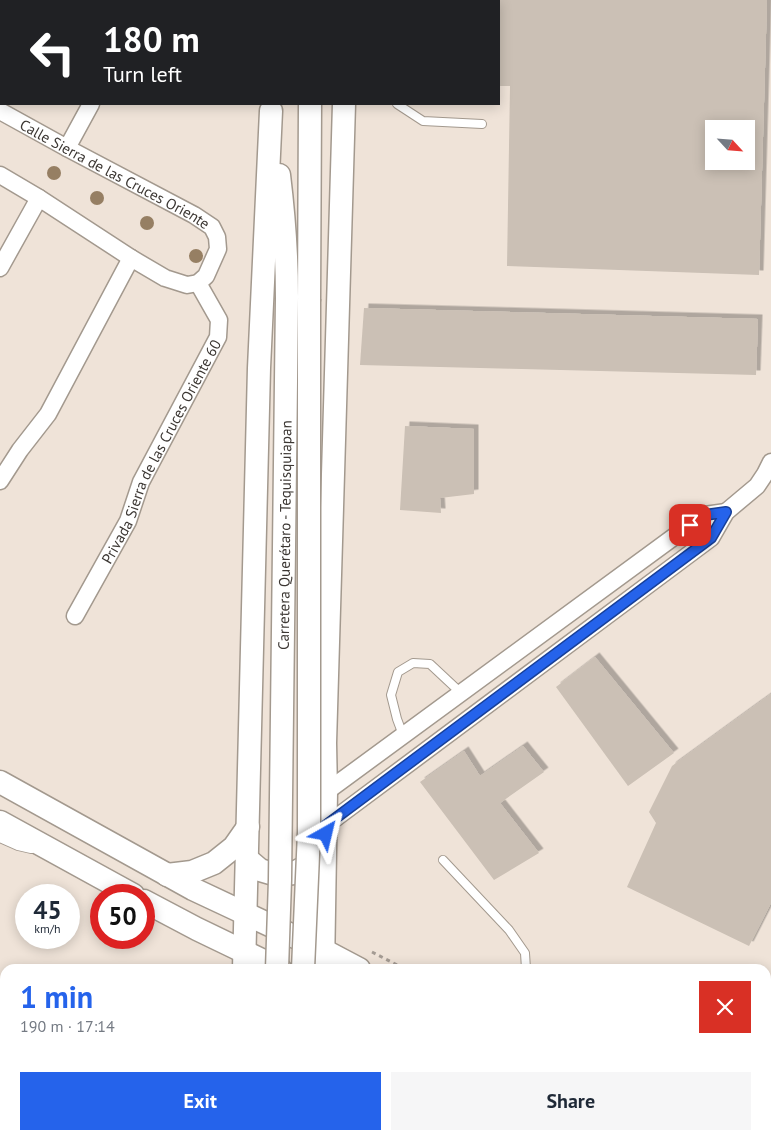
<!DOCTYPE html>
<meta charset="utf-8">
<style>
body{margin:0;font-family:"PT Sans",sans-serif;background:#f6f6f7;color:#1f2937;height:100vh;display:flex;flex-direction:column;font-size:19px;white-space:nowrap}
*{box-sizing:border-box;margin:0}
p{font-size:16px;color:#747a83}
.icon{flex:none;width:28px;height:28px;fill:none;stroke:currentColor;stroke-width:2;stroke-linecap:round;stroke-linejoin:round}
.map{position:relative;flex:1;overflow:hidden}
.details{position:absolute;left:0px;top:964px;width:771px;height:176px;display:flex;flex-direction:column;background:#fff;border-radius:15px 15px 0 0;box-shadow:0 2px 12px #0003}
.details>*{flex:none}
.banner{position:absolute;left:0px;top:0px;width:500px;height:105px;box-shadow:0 2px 12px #0003;background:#202124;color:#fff;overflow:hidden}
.needle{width:32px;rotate:116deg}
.tools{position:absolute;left:705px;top:120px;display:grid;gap:10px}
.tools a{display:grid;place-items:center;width:50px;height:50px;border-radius:0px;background:#fff;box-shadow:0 2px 12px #0003;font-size:25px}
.speed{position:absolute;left:15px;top:884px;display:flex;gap:10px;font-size:25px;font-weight:700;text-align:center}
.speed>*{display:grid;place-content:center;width:65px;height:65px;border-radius:50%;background:#fff;box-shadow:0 2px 12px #0003;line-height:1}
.speed small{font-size:12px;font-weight:400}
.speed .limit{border:8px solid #d22;background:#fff;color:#111}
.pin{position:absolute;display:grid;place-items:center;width:42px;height:42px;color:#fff;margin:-21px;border-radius:10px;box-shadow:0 2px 8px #0006}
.me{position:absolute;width:55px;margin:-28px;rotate:37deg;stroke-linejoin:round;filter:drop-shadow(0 0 4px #0008)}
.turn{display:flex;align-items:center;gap:18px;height:105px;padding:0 20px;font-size:22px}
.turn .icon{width:65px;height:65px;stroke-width:2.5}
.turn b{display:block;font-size:35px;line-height:42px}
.round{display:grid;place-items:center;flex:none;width:52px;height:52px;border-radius:0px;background:#f6f6f7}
.headline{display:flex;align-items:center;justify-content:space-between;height:85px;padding:0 20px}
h1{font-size:30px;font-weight:700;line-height:38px;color:#2563eb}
.action{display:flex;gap:10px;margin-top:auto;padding:10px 20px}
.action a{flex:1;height:58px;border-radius:0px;background:#2563eb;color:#fff;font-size:20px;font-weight:700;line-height:58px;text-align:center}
.action a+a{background:#f6f6f7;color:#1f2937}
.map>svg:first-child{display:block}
</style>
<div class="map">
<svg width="771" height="1139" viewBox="0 0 771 1139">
<defs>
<filter id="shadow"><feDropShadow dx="4.5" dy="-4.5" stdDeviation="0" flood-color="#0004"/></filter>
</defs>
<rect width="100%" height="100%" fill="#efe3d8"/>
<g fill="#cbc0b5" fill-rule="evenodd" filter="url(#shadow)">
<path d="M499,0h268l-8,275 -252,-9 3,-180h-11zM714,129h32v32h-32z"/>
<path d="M364,308l394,11 -2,56 -396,-10z"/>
<path d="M405,426l69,3v65l-34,4 1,15 -41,-3z"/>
<path d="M595,657l79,96 -46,33 -72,-99z"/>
<path d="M771,694v209l-22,43 -122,-59 29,-64 -7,-11 23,-46z"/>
<path d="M523,746l21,26 -44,31 39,50 -45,27 -74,-98 44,-31 16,25z"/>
</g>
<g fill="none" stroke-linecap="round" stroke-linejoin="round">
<g stroke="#a3998e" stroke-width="10">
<g id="lane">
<path d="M377,0v1"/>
<path d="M397,104l26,17 59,3"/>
<path d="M403,735l-6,-16 -6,-24 7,-23 15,-9 17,1 31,29"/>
<path d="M0,838l18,8 13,3"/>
<path d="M443,860l66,70 16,23 1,16"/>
</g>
</g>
<g stroke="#a3998e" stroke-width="19">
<g id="street">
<path d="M20,1l1,-1"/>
<path d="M147,1l1,-1"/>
<path d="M0,39l1,-3"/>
<path id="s1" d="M0,111l67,37 127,67 18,12 5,10 1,12 -12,27 -8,7 -11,2 -22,-7 -34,-20 -92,-60 -39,-23"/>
<path d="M67,148l24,-44"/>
<path d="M0,268l39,-70"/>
<path d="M0,481l20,-31 28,-36 83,-156"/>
<path id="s2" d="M75,616l53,-95 13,-39 77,-145 1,-17 -21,-37"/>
<path d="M326,792l364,-267 15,-10 21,-3"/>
<path d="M325,826l386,-288 15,-26 31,-26 8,-12 6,-12"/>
</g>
</g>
<g stroke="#a3998e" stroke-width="25">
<g id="secondary">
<path d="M273,1v-1"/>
<path d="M310,1v-1"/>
<path d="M347,1v-1"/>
<path d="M279,175c5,41 8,82 8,123"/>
<path d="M309,299l1,-195"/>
<path d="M0,782l193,107 130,61 36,19"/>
<path d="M0,822l133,73"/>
<path d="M247,859l13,11 17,5 17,-2 15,-8 8,-12"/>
<path d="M167,875l25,-3 22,-9 20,-16 14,-20"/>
<path d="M144,901l53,28 83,40"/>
<path d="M244,969l15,-601 12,-257"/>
<path d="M323,969l3,-177 -1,-49 19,-639"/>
<path d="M591,1135l7,4"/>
<path d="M661,1135l7,4"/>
<path d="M240,1139l1,-4"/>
<path d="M271,1139v-4"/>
<path d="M296,1139v-4"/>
<path d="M318,1139v-4"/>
</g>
</g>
<g stroke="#a49b93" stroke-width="3" stroke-dasharray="4 4" stroke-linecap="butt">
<path d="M372,952l33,17"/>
<path d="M557,1135l7,4"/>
<path d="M719,1135l7,4"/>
</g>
<use href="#lane" stroke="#fff" stroke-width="8"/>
<use href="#street" stroke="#fff" stroke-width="16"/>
<use href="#secondary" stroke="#fff" stroke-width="22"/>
<g stroke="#a3998e" stroke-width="25" stroke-linecap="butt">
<g id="secondary-bridge">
<path id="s3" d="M277,969l3,-89 7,-582"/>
<path d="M303,969l6,-137v-533"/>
</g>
</g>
<use href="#secondary-bridge" stroke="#fff" stroke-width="22"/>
</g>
<g fill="#967f63">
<circle cx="54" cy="173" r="7"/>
<circle cx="97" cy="198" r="7"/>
<circle cx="147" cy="223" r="7"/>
<circle cx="196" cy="256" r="7"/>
</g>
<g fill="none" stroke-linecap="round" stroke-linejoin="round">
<g stroke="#184099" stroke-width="12">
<path id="route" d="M326,834l-1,-8 386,-288 15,-26 -21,3 -15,10"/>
</g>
<use href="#route" stroke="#2563eb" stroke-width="9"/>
</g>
<g text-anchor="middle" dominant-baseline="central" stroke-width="4.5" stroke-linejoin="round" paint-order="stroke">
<g font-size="15" fill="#3c3733" stroke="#fcf1e6">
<text stroke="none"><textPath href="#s1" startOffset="131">Calle Sierra de las Cruces Oriente</textPath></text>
<text stroke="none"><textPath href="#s2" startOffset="186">Privada Sierra de las Cruces Oriente 60</textPath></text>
<text stroke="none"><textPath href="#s3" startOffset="434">Carretera Querétaro - Tequisquiapan</textPath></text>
</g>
</g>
</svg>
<div class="tools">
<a><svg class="needle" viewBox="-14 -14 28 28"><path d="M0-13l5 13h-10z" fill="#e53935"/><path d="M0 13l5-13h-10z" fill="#747a83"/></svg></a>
</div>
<div class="speed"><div>45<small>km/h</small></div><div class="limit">50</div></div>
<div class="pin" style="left:690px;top:525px;background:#d93025"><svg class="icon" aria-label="arrive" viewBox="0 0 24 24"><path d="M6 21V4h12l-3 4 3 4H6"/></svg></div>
<svg class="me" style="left:326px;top:834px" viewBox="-20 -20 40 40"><path d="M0-17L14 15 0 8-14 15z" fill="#2563eb" stroke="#fff" stroke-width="4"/></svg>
<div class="banner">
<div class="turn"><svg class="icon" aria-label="left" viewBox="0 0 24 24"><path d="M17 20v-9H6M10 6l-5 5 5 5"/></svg><div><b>180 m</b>Turn left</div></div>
</div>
<section class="details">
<div class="headline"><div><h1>1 min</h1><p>190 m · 17:14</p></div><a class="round" style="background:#d93025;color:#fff"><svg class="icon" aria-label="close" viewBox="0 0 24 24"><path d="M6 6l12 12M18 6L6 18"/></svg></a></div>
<div class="action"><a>Exit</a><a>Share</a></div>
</section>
</div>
